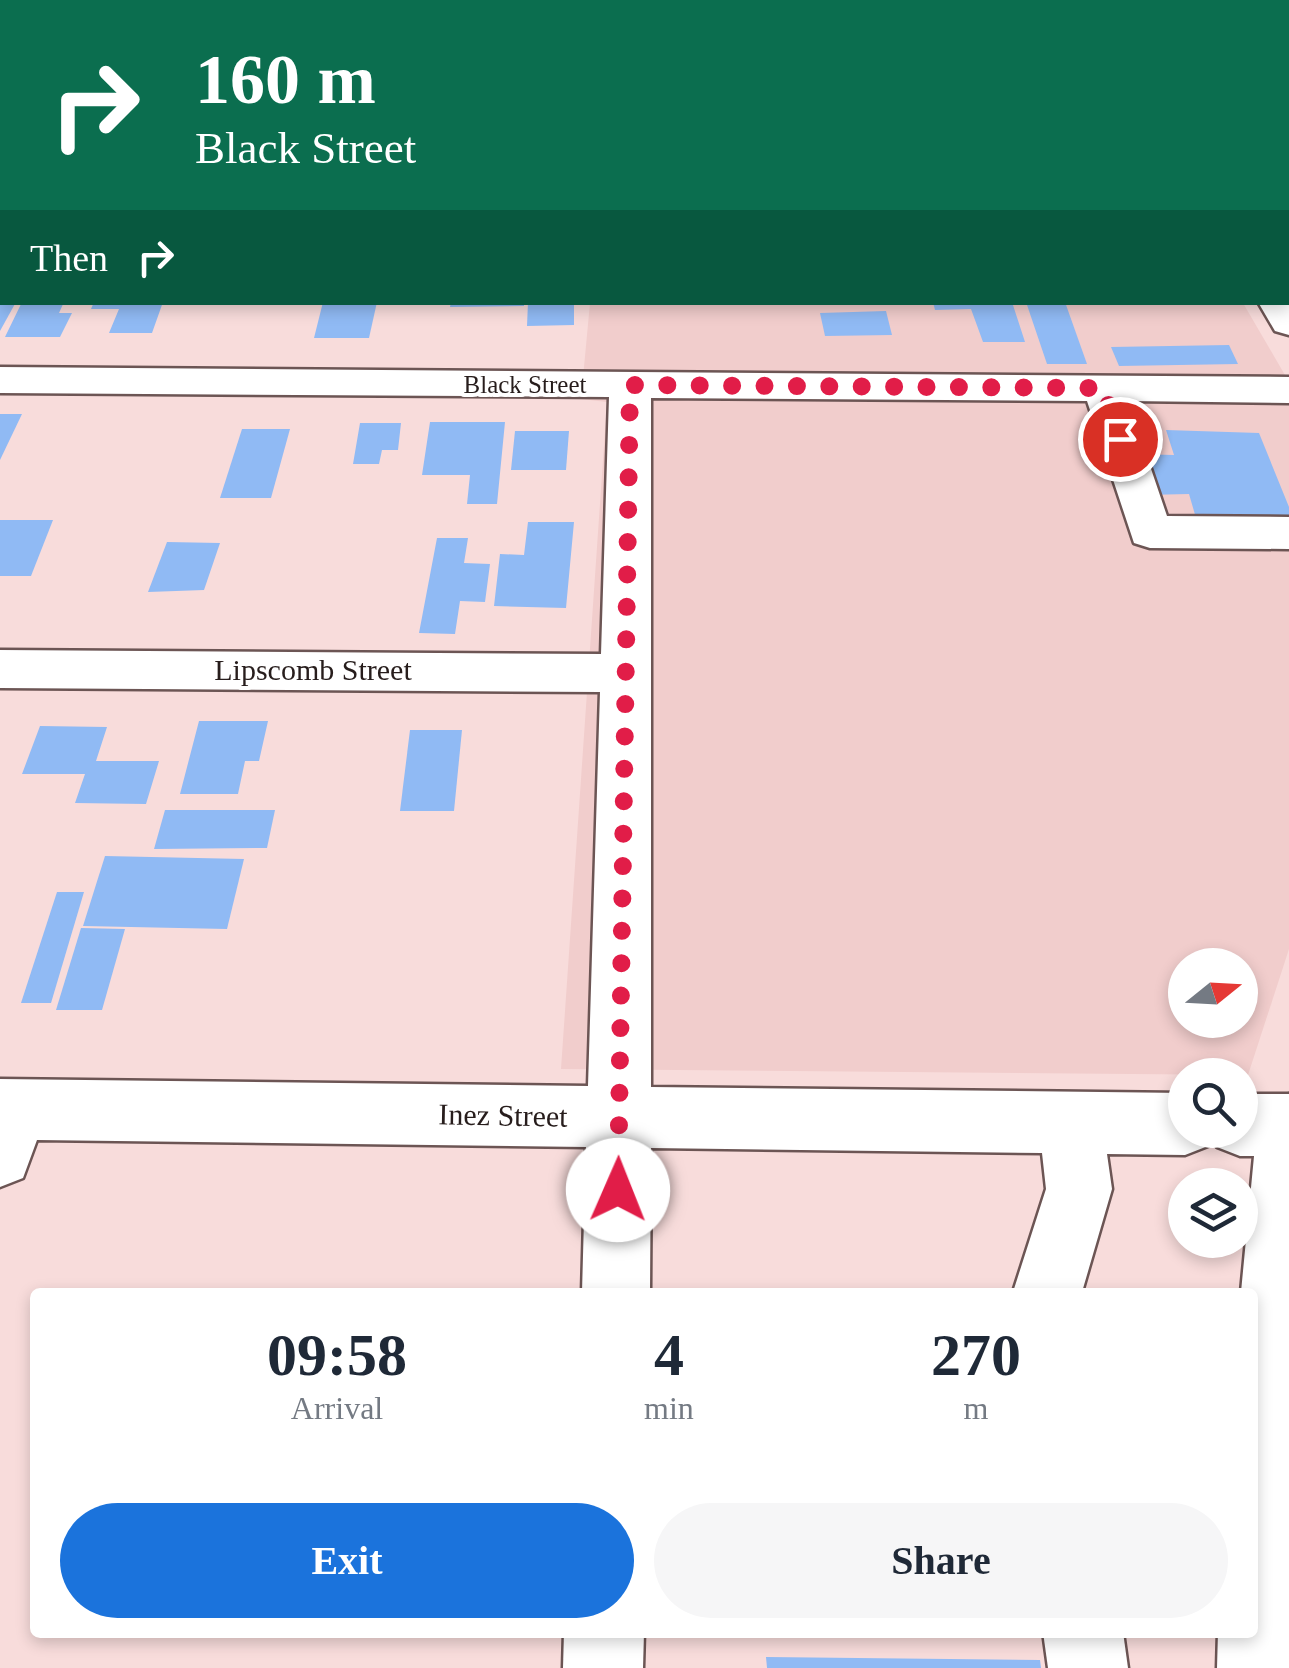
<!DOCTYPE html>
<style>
body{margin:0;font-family:"Times New Roman",serif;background:#f6f6f7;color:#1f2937;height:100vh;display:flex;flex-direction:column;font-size:38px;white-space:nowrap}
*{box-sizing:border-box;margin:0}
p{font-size:32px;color:#747a83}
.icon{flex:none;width:55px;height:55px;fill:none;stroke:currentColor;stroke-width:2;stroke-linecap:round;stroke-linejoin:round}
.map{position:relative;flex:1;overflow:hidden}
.drawer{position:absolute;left:30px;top:1288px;width:1228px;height:350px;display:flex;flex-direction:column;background:#fff;border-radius:10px;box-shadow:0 5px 15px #0003}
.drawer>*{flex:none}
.top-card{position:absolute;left:0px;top:0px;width:1290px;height:305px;box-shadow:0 5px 15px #0003;background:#0b6e4f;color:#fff;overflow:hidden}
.needle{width:65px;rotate:72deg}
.fabs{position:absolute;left:1168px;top:948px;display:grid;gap:20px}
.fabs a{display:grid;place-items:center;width:90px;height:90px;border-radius:50%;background:#fff;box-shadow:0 5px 15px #0003;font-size:50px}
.pin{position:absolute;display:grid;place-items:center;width:85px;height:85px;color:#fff;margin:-42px;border:5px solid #fff;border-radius:50%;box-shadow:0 2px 10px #0007}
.me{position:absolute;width:110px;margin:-55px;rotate:1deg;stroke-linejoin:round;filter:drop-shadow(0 0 8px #0008)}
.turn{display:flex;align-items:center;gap:35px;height:210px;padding:0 30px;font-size:45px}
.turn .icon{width:130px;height:130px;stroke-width:2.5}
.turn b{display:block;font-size:70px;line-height:85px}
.then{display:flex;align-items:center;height:95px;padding:0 30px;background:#0003;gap:20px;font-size:38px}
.eta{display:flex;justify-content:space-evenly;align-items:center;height:170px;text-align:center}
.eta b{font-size:60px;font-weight:700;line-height:70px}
.cta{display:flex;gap:20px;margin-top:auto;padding:20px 30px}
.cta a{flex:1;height:115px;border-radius:60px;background:#1b73dc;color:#fff;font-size:40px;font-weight:700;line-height:115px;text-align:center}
.cta a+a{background:#f6f6f7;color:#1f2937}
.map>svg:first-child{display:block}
</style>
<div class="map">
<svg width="1289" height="1668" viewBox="0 0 1289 1668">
<rect width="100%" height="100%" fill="#f8dcdb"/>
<g fill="#f1cdcc" fill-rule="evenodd">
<path d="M612,0h486l2,2h-488z"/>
<path d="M590,303h653l46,79v567l-41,126 -687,-6 46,-667 -26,-3zM1185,965h55v55h-55z"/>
</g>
<g fill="#90baf4">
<path d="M0,302h16l-16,29z"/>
<path d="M22,302h42l-5,11h13l-12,24h-55z"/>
<path d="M94,302h69l-11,31h-43l10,-24h-28z"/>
<path d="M323,302h54l-8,36h-55z"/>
<path d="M451,302h73v4l-74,1z"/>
<path d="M528,302h46v23l-47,1z"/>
<path d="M933,302h79l13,40h-42l-12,-33 -36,1z"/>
<path d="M1026,302h39l22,62h-40z"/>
<path d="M886,311l6,24 -67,1 -5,-23z"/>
<path d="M1229,345l9,19 -119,2 -8,-19z"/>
<path d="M0,414h22l-22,46z"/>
<path d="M430,422h75l-8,82h-30l3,-29h-48z"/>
<path d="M360,423h41l-3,27h-16l-3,14h-26z"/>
<path d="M242,429h48l-19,69h-51z"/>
<path d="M1166,430l93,3 30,74v11h-93l-7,-24 -44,1 -12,-41 41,1z"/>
<path d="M515,431h54l-3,39h-55z"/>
<path d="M0,520h53l-22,56h-31z"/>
<path d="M528,522h46l-8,86 -72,-2 6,-52 24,1z"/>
<path d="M437,538h31l-4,25 26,1 -5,38 -25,-1 -5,33 -36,-1z"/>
<path d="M167,542l53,1 -16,47 -56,2z"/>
<path d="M199,721h69l-9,40h-14l-7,33h-58z"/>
<path d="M40,726l67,1 -11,34h63l-13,43 -71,-1 10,-29h-63z"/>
<path d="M410,730h52l-8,81h-54z"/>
<path d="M165,810h110l-8,38 -113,1z"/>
<path d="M105,856l139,3 -17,70 -144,-3z"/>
<path d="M57,892h27l-33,111h-30z"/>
<path d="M81,928l44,1 -23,81h-46z"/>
<path d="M766,1657l274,3 1,8h-274z"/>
</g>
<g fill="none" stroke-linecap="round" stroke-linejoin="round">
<g stroke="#6c5554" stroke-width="5">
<g id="minor">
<path d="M634,0h30v2h-29z"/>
<path d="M0,23l2,1v18h-2z"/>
<rect x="0" y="163" width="2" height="21"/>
<rect x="1288" y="210" width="1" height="22"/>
<path d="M0,367l1289,10v26l-161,-2 39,115 122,1v32l-139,-1 -16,-5 -47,-142 -436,-3v689l534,6v37h55v-36h49v62h-49l-23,-9 -5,-12 -4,11 -23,9 -78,-1 5,35 -30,103h-69l33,-103 -4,-36 -391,-5 -1,144h-68l4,-145 -549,-7 -14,38 -23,9v-108l588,7 12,-394 -600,-4v-38l601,4 8,-257 -609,-4z"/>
<path d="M564,1632h80l-1,36h-80z"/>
<path d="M1043,1632h80l5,36h-80z"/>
</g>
</g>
<g stroke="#6c5554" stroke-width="5">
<g id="major">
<path d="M1112,0h30l1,2h-29z"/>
<path d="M1288,293h1v42l-14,-4 -17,-29h30z"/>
<path d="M1289,1094v574h-72l1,-36h34v-340h-11l16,-167 9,-22z"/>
</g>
</g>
<use href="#minor" fill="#fff" fill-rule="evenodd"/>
<use href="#major" fill="#fff" fill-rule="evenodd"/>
</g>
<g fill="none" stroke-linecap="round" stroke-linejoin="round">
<path stroke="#e11d48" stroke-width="18" stroke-dasharray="0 32.4" d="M618,1190l12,-805 473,3 17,51"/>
</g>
<g text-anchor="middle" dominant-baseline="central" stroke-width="8" stroke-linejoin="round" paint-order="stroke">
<g font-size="25" fill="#271d1c" stroke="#fff">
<text x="525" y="384">Black Street</text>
</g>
<g font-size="30" fill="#271d1c" stroke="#fff">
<text x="313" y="669">Lipscomb Street</text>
<text transform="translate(503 1115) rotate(1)">Inez Street</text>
</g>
</g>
</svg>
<div class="fabs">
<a><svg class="needle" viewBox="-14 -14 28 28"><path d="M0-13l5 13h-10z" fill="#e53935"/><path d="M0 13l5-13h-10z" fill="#747a83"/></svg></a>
<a><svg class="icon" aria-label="search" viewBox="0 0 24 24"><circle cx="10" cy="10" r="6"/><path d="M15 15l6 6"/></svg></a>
<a><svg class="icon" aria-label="layers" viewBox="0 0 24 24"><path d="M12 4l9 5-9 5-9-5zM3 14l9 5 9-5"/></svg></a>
</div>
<div class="pin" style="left:1120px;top:439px;background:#d93025"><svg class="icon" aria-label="arrive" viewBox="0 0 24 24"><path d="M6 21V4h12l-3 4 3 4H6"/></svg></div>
<svg class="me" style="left:618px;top:1190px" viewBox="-20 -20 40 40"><circle r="19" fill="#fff"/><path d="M0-13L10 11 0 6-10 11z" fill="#e11d48"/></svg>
<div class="top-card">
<div class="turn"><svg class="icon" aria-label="right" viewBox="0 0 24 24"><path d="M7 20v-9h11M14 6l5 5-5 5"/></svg><div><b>160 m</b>Black Street</div></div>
<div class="then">Then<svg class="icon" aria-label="right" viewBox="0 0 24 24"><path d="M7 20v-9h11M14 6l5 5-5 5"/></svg></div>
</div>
<section class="drawer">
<div class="eta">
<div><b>09:58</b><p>Arrival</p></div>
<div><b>4</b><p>min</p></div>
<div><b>270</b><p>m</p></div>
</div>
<div class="cta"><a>Exit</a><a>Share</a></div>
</section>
</div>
